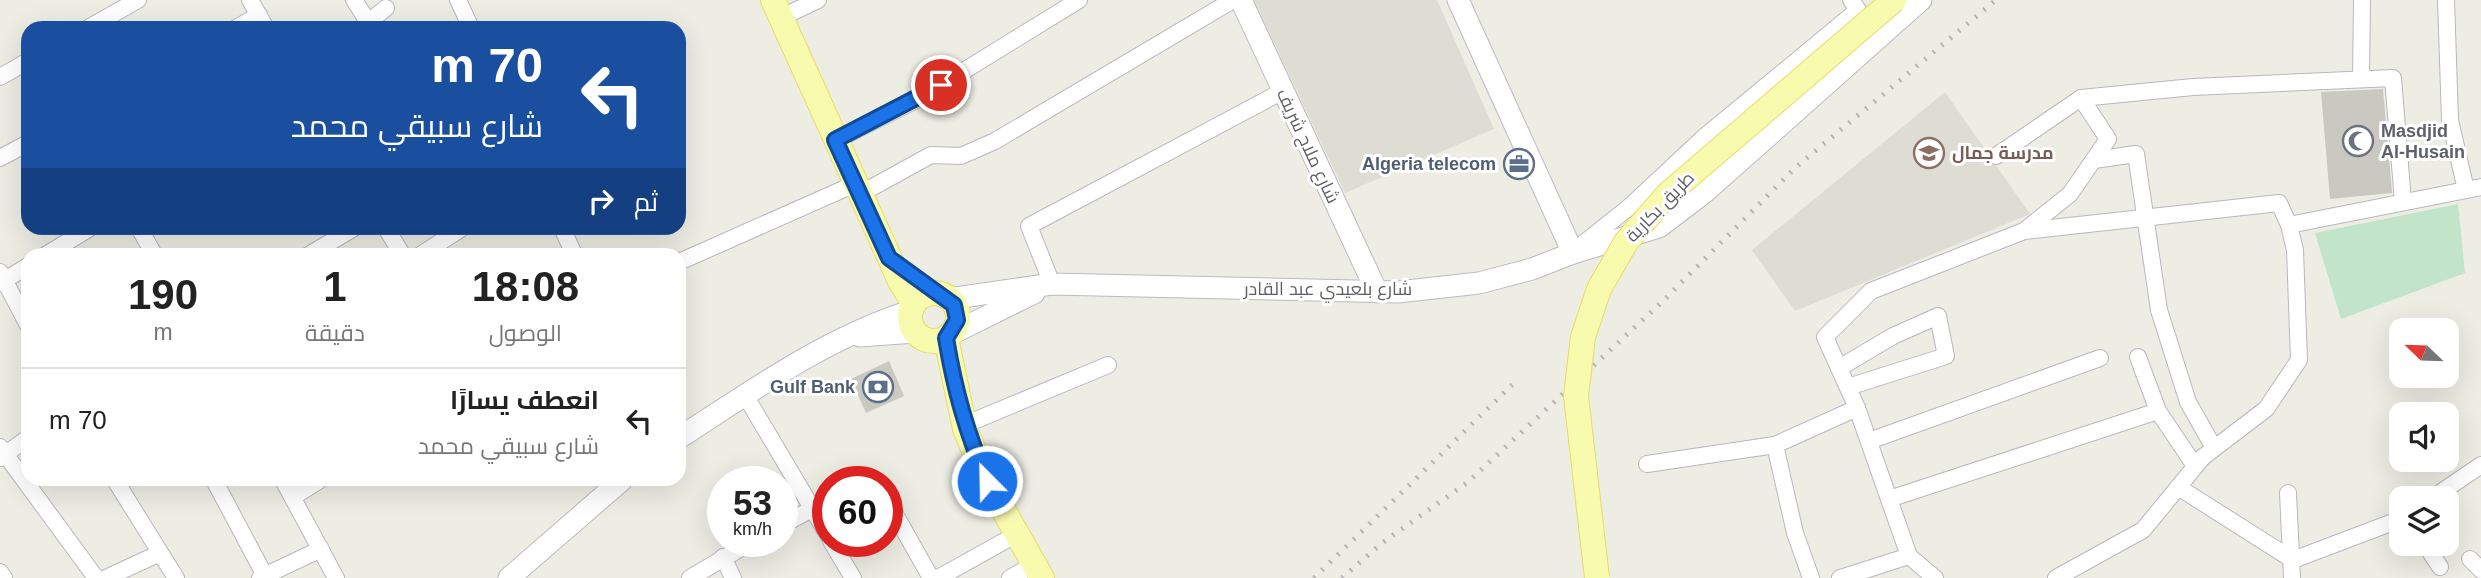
<!DOCTYPE html>
<html lang="ar">
<meta charset="utf-8">
<style>
body{margin:0;font-family:Helvetica,Cairo,sans-serif;background:#f6f6f6;color:#222;direction:rtl;height:100vh;display:flex;flex-direction:column;font-size:26px;white-space:nowrap}
*{box-sizing:border-box;margin:0}
p{font-size:23px;color:#767676}
.icon{flex:none;width:38px;height:38px;fill:none;stroke:currentColor;stroke-width:2;stroke-linecap:round;stroke-linejoin:round}
.map{position:relative;flex:1;overflow:hidden;direction:ltr}
.drawer{position:absolute;left:21px;top:248px;width:665px;height:238px;display:flex;flex-direction:column;background:#fff;border-radius:21px;box-shadow:0 7px 28px #0002;direction:rtl}
.drawer>*{flex:none}
.guide{position:absolute;left:21px;top:21px;width:665px;height:214px;border-radius:21px;box-shadow:0 7px 28px #0002;direction:rtl;background:#1a4fa0;color:#fff;overflow:hidden}
.needle{width:46px;rotate:293deg}
.tools{position:absolute;left:2389px;top:318px;display:grid;gap:14px}
.tools a{display:grid;place-items:center;width:70px;height:70px;border-radius:14px;background:#fff;box-shadow:0 7px 28px #0002;font-size:35px}
.speed{position:absolute;left:707px;top:466px;display:flex;gap:14px;font-size:35px;font-weight:700;text-align:center}
.speed>*{display:grid;place-content:center;width:91px;height:91px;border-radius:50%;background:#fff;box-shadow:0 7px 28px #0002;line-height:1}
.speed small{font-size:18px;font-weight:400}
.speed .limit{border:10px solid #d22;background:#fff;color:#111}
.pin{position:absolute;display:grid;place-items:center;width:60px;height:60px;color:#fff;margin:-30px;border:4px solid #fff;border-radius:50%;box-shadow:0 2px 7px #0007}
.me{position:absolute;width:77px;margin:-38px;rotate:337deg;stroke-linejoin:round;filter:drop-shadow(0 0 5px #0008)}
.turn{display:flex;align-items:center;gap:24px;height:147px;padding:0 28px;font-size:32px}
.turn .icon{width:91px;height:91px;stroke-width:2.5}
.turn b{display:block;font-size:49px;line-height:60px}
.then{display:flex;align-items:center;height:66px;padding:0 28px;background:#0003;gap:14px;font-size:26px}
.eta{display:flex;justify-content:space-evenly;align-items:center;height:119px;text-align:center}
.eta b{font-size:42px;font-weight:700;line-height:49px}
ul{padding:0;list-style:none}
li{display:flex;align-items:center;gap:21px;height:105px;padding:0 28px;border-top:2px solid #e0e0e0}
li div{flex:1}
li b{display:block;font-size:26px}
li em{font-style:normal}
.map>svg:first-child{display:block}
</style>
<div class="map">
<svg width="2481" height="578" viewBox="0 0 2481 578">
<rect width="100%" height="100%" fill="#eeede4"/>
<g fill="#deddd3">
<path d="M1254,0h183l57,129 -149,64z"/>
<path d="M1945,92l85,122 -235,97 -43,-61z"/>
</g>
<path fill="#c2e4c9" d="M2458,204l7,69 -124,46 -26,-86z"/>
<g fill="#c9c8c1">
<path d="M2383,89l9,104 -62,6 -9,-107z"/>
<path d="M889,361l15,35 -38,17 -15,-34z"/>
</g>
<g fill="none" stroke-linecap="round" stroke-linejoin="round">
<g stroke="#b7b8bd" stroke-width="18">
<g id="minor">
<path d="M250,0l16,28"/>
<path d="M354,0l18,28"/>
<path d="M458,0l13,28"/>
<path d="M2446,0l4,120 16,70"/>
<path d="M780,18l38,-18"/>
<path d="M88,28l50,-28"/>
<path d="M236,28l23,-13"/>
<path d="M361,28l25,-20"/>
<path d="M0,77l28,-16"/>
<path d="M2361,79l1,-79"/>
<path d="M2081,98l112,-11 200,-9 10,124"/>
<path d="M836,140l82,-41 161,-99"/>
<path d="M1996,156l85,-58 27,41 -38,55 -46,37"/>
<path d="M0,158l28,-15"/>
<path d="M2094,160l42,-6 23,156 29,92 26,46"/>
<path d="M860,194l71,-39 30,1 34,-15 238,-141"/>
<path d="M139,228l16,28"/>
<path d="M386,228l17,28"/>
<path d="M562,228l13,28"/>
<path d="M1579,247l49,-39 75,-70 155,-128 -7,-10"/>
<path d="M44,256l46,-28"/>
<path d="M307,256l47,-28"/>
<path d="M419,256l43,-28"/>
<path d="M679,262l176,-78"/>
<path d="M0,272l28,53"/>
<path d="M0,283l28,-17"/>
<path d="M1052,284l-23,-58 254,-135"/>
<path d="M2138,357l20,54"/>
<path d="M1839,368l54,-32 45,-20 8,40 -98,31"/>
<path d="M745,395l83,140"/>
<path d="M964,425l144,-60"/>
<path d="M1869,441l231,-83"/>
<path d="M0,447l96,131"/>
<path d="M0,458l28,-20"/>
<path d="M1647,464l128,-19"/>
<path d="M115,480l61,98"/>
<path d="M214,480l51,96"/>
<path d="M283,480l53,98"/>
<path d="M2178,487l115,73 108,-41"/>
<path d="M2288,493l4,85"/>
<path d="M293,497l27,-17"/>
<path d="M1889,499l269,-88 37,55"/>
<path d="M2431,499l50,-34"/>
<path d="M887,500l44,78"/>
<path d="M782,525l30,-16"/>
<path d="M831,541l22,37"/>
<path d="M2425,544l15,23"/>
<path d="M1909,556l-52,-148 -32,-71 46,-46 153,-60 255,-28 10,22"/>
<path d="M723,557l10,21"/>
<path d="M2470,559l11,11"/>
<path d="M0,572l4,6"/>
<path d="M106,578l54,-25"/>
<path d="M260,578l61,-29"/>
<path d="M690,578l63,-37"/>
<path d="M938,578l79,-44"/>
<path d="M1010,578l25,-14"/>
<path d="M1811,578l-16,-45 -20,-88 82,-37"/>
<path d="M1840,578l69,-22 26,22"/>
<path d="M2056,578l87,-48 60,-73 63,-48 33,-49 -4,-110 -6,-25 192,-38"/>
</g>
</g>
<g stroke="#babbc1" stroke-width="23">
<g id="secondary">
<path d="M1241,0l136,292"/>
<path d="M1573,253l86,-26 46,-35 216,-192"/>
<path d="M949,299l103,-15 346,8 81,-9 53,-14 41,-16 -115,-253"/>
<path d="M951,334l83,-41"/>
<path d="M860,336l55,-4"/>
<path d="M679,438c73,-47 148,-101 232,-127"/>
<path d="M509,578l113,-98"/>
</g>
</g>
<g stroke="#e8dc63" stroke-width="26">
<g id="primary">
<path d="M773,0l127,281 14,23"/>
<circle cx="934" cy="317" r="24"/>
<path d="M946,338l19,91 22,52 55,97"/>
</g>
</g>
<use href="#minor" stroke="#fff" stroke-width="16"/>
<use href="#secondary" stroke="#fff" stroke-width="21"/>
<use href="#primary" stroke="#f8faae" stroke-width="24"/>
<g stroke="#b5b5b6" stroke-width="5" stroke-dasharray="2 9" stroke-linecap="butt">
<path d="M1314,578l200,-195"/>
<path d="M1342,578l40,-35 86,-61 195,-181 132,-133 201,-168"/>
</g>
<g stroke="#e8dc63" stroke-width="26" stroke-linecap="butt">
<path id="primary-bridge" d="M1597,578l-21,-182 7,-59 16,-48 27,-47 42,-48 226,-194"/>
</g>
<use href="#primary-bridge" stroke="#f8faae" stroke-width="24"/>
</g>
<g fill="none" stroke-linecap="round" stroke-linejoin="round">
<g stroke="#114b97" stroke-width="18">
<path id="route" d="M941,85l-106,55 54,118 65,47 3,15 -11,18c9,54 20,92 41,143"/>
</g>
<use href="#route" stroke="#1a73e8" stroke-width="12"/>
</g>
<defs>
<g id="mosque-ring" transform="scale(1.575)"><circle r="9.5" fill="#fff" stroke="#6b7280" stroke-width="1.5"/><path d="M3.5-4.9A6 6 0 1 0 3.5 4.9A5 5 0 1 1 3.5-4.9Z" fill="#6b7280"/></g>
<g id="school-ring" transform="scale(1.575)"><circle r="9.5" fill="#fff" stroke="#8d6e63" stroke-width="1.5"/><path d="M0-5L7-2L0 1L-7-2ZM-4 1L0 2.5L4 1V4Q0 6-4 4Z" fill="#8d6e63"/></g>
<g id="office-ring" transform="scale(1.575)"><circle r="9.5" fill="#fff" stroke="#5c6f8a" stroke-width="1.5"/><path d="M-6-3h4V-5.5h4V-3h4V5H-6ZM-1-4.5V-3h2v-1.5ZM-6 0V1H6V0Z" fill="#5c6f8a"/></g>
<g id="bank-ring" transform="scale(1.575)"><circle r="9.5" fill="#fff" stroke="#5c6f8a" stroke-width="1.5"/><path d="M-6-4H6V4H-6ZM0-2.3a2.3 2.3 0 1 0 0 4.6a2.3 2.3 0 1 0 0-4.6Z" fill="#5c6f8a"/></g>
</defs>
<g fill-rule="evenodd">
<use href="#mosque-ring" x="2358" y="141"/>
<use href="#school-ring" x="1929" y="153"/>
<use href="#office-ring" x="1519" y="164"/>
<use href="#bank-ring" x="878" y="387"/>
</g>
<g text-anchor="middle" dominant-baseline="central" stroke-width="6" stroke-linejoin="round" paint-order="stroke">
<g font-size="18" font-weight="bold" fill="#5b616d" stroke="#fff" text-anchor="start">
<text x="2381" y="131">Masdjid<tspan x="2381" dy="21">Al-Husain</tspan></text>
</g>
<g font-size="18" fill="#5c5e64" stroke="#fff">
<text transform="translate(1308 146) rotate(65)">شارع ملاح شريف</text>
<text transform="translate(1660 207) rotate(-46)">طريق بكارية</text>
<text x="1328" y="289">شارع بلعيدي عبد القادر</text>
</g>
<g font-size="18" font-weight="bold" fill="#785e54" stroke="#fff" text-anchor="start">
<text x="1952" y="153">مدرسة جمال</text>
</g>
<g font-size="18" font-weight="bold" fill="#4e5e75" stroke="#fff" text-anchor="end">
<text x="1496" y="164">Algeria telecom</text>
<text x="855" y="387">Gulf Bank</text>
</g>
</g>
</svg>
<div class="tools">
<a><svg class="needle" viewBox="-14 -14 28 28"><path d="M0-13l5 13h-10z" fill="#e53935"/><path d="M0 13l5-13h-10z" fill="#767676"/></svg></a>
<a><svg class="icon" aria-label="sound" viewBox="0 0 24 24"><path d="M4 9h4l5-4v14l-5-4H4zM17 9q2 3 0 6"/></svg></a>
<a><svg class="icon" aria-label="layers" viewBox="0 0 24 24"><path d="M12 4l9 5-9 5-9-5zM3 14l9 5 9-5"/></svg></a>
</div>
<div class="speed"><div>53<small>km/h</small></div><div class="limit">60</div></div>
<div class="pin" style="left:941px;top:85px;background:#d93025"><svg class="icon" aria-label="arrive" viewBox="0 0 24 24"><path d="M6 21V4h12l-3 4 3 4H6"/></svg></div>
<svg class="me" style="left:987px;top:481px" viewBox="-20 -20 40 40"><circle r="17" fill="#1a73e8" stroke="#fff" stroke-width="3"/><path d="M0-11L8 9 0 5-8 9z" fill="#fff"/></svg>
<div class="guide">
<div class="turn"><svg class="icon" aria-label="left" viewBox="0 0 24 24"><path d="M17 20v-9H6M10 6l-5 5 5 5"/></svg><div><b>70 m</b>شارع سبيقي محمد</div></div>
<div class="then">ثم<svg class="icon" aria-label="right" viewBox="0 0 24 24"><path d="M7 20v-9h11M14 6l5 5-5 5"/></svg></div>
</div>
<section class="drawer">
<div class="eta">
<div><b>18:08</b><p>الوصول</p></div>
<div><b>1</b><p>دقيقة</p></div>
<div><b>190</b><p>m</p></div>
</div>
<ul>
<li><svg class="icon" aria-label="left" viewBox="0 0 24 24"><path d="M17 20v-9H6M10 6l-5 5 5 5"/></svg><div><b>انعطف يسارًا</b><p>شارع سبيقي محمد</p></div><em>70 m</em></li>
</ul>
</section>
</div>
